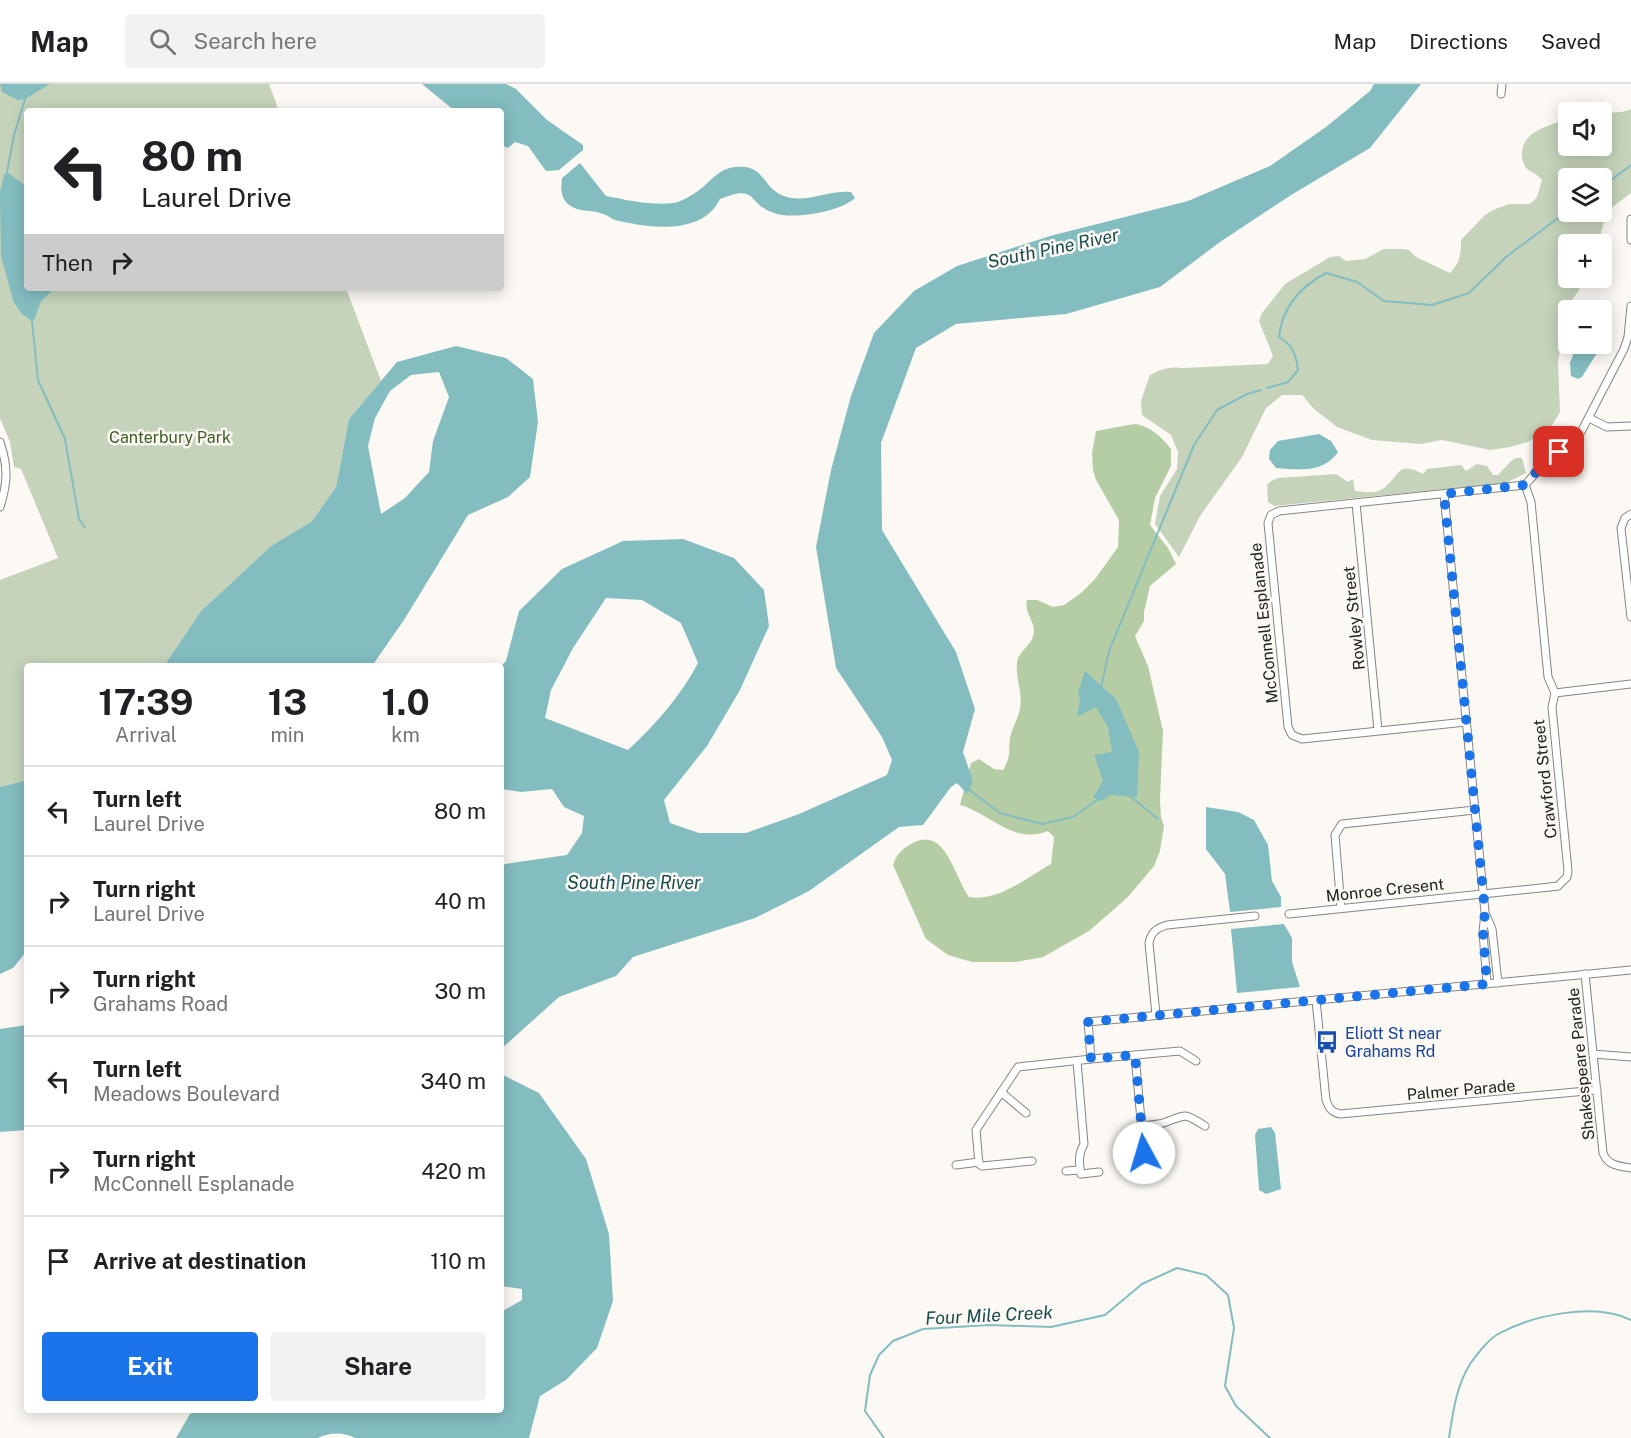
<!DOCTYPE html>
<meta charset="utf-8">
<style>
body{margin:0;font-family:"Public Sans",sans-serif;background:#f2f2f2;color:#202124;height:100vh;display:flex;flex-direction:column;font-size:22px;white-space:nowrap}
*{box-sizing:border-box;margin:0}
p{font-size:20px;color:#757577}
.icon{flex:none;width:33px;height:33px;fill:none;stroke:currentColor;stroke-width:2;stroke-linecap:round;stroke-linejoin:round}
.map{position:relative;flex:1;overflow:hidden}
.sheet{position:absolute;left:24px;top:579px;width:480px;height:750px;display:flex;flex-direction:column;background:#fff;border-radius:6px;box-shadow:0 3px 15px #0003}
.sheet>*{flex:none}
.hud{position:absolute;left:24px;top:24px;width:480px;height:183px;border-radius:6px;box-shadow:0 3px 15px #0003;background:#fff;color:#202124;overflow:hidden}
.buttons{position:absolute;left:1558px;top:18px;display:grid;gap:12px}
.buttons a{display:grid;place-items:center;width:54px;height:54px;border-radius:6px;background:#fff;box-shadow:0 3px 15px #0003;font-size:30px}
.pin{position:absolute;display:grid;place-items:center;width:51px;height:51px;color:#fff;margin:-26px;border-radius:12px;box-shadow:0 3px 9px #0006}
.me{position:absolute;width:66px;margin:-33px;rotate:354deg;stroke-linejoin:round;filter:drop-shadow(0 0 4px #0008)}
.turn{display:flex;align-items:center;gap:21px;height:126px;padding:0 18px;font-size:27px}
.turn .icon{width:78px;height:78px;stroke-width:2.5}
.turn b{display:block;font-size:42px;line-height:51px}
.then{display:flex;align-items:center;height:57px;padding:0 18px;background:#0003;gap:12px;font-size:22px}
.eta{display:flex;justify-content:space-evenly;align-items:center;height:102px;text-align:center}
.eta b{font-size:36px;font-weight:700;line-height:42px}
.button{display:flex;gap:12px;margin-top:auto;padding:12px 18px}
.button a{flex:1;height:69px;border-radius:6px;background:#1a73e8;color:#fff;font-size:24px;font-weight:700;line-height:69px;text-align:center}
.button a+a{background:#f2f2f2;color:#202124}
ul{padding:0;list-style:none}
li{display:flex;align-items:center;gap:18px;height:90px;padding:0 18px;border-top:2px solid #e0e0e0}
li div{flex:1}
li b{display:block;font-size:22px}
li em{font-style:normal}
header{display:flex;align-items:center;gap:36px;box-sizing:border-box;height:84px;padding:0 30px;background:#fff;border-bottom:2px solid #e0e0e0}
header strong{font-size:28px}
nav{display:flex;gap:33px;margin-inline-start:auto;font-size:21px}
.search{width:420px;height:54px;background:#f2f2f2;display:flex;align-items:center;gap:15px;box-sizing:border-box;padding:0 21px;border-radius:6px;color:#757577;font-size:22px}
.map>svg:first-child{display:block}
</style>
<header>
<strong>Map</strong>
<div class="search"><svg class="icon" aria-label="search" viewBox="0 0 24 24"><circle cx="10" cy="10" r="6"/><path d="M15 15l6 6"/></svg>Search here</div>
<nav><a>Map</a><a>Directions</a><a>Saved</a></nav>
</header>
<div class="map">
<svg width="1631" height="1354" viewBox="0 0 1631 1354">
<rect width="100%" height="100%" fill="#fcf9f4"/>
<g fill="#c4d3ba" fill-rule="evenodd">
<path d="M0,0h269l10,27h-252v177h319l35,93 -32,38 -13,68 -24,34 -41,25 -70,65 -37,55h-137v114l-27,7v-207l58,-22 -37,-89 -7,-2 -4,-25 -10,-24z"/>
<path d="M1631,25v84l-24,18 -9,33h-29v34h18l-25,37 -1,29 -3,18 2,50 -9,15 -23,15 -18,5 -20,3 -48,-10 -21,4 -49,-4 -35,-13 -23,-18 -12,-14h-20l-16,13 -24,49 -42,59 -21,41 -24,-33 5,-28 17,-27 1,-17 -7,-17 -29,-20 -1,-14 9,-26c11,-6 20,-9 33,-7l85,-4 5,-8 -14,-35 3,-8 23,-29 45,-27 9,-1 7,5 19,-2 19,-10h19l6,1 7,7 34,16c10,-10 11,-19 11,-33l24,-25 8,-5 16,-6h21l7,-7 5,-17c-5,-6 -11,-8 -16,-12 -3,-4 -4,-10 -4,-14 0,-25 31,-28 47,-37v29h33v-34h-17c16,-2 31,4 46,-3zM1602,94v34h-33v-34z"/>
<path d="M1516,374h6l4,15 -20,10 -232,23 -6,-4 -1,-17 4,-4 7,-3 58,-4 12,8 5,-3 2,12c9,1 22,3 29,-3 16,-12 13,-28 39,-14l4,-5 34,-4 5,6 11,-7 10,2 6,9h5l13,-14z"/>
</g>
<path fill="#b5cda5" d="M1134,340c15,1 28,13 37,25v17l-16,32 -5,27 18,23 8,16 -26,22 -6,26v9l-9,15 13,30 15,65 -3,69 1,17 3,9 -4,25 -6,15 -26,31 -39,34 -46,26 -27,5h-44l-24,-7 -22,-16 -33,-74c4,-12 11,-18 22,-23 31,-14 40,36 54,55 29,5 57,-19 82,-33l3,-27 -6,-6c-35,14 -58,-18 -88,-26l11,-42 8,-4 15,10 9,1c10,-16 4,-21 8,-36 2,-8 8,-17 9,-26 3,-14 -5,-31 -3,-46 2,-12 17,-17 17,-32 -1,-12 -10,-17 -7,-30h10l16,7 11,-2 17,-12 14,-14 23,-32 1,-27 -23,-40 -3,-10 -1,-17 4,-22z"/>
<g fill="#83bdc0" fill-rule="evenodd">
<path d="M0,0h50l-25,15 -7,1 -16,-8z"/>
<path d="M422,0h84l10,5 31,31 36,25v5l-24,20 -13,1 -18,-25 -13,-4 -7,6 -7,-3v-34h-46z"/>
<path d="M1374,0h47l-51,64 -79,47 -71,47 -60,45 -94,27 -110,10 -40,24 -35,95 1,87 74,122 19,57 -12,43 10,29 -6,13 -10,-11 -6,4 -28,38 -24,2 -90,64 -54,27 -122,39 -17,19 -57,21 -58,52v-183l4,-2 62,-9 15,-22 2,-17 -20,-9 -12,-18 -31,3 -20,-3v-123l5,-5 13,-50 43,-42 61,-28 60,-2 51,19 30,32 5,36 -29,64 -33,56 -43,54 6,23 29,10h47l53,-19 88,-39 5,-15 -10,-23 -46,-69 -20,-121 15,-77 20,-74 23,-63 40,-42 43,-25 93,-30 138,-35 82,-35 56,-39 44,-36zM606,514l36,2 39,23 17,40c-18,34 -42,61 -70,87l-83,-32 6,-28 22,-42z"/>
<path d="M580,79l26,33c21,4 46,10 68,7 7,-1 18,-8 24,-12 13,-10 21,-23 38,-24 30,-3 25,21 48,29 22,8 44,-6 67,-4l4,6c-15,14 -62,22 -81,15 -28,-9 -15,-30 -54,-14 -18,37 -71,29 -105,21 -4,-1 -7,-5 -12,-6 -11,-5 -25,-1 -35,-10 -8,-7 -7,-17 -6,-26z"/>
<path d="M7,88l20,15v101h28l-14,13 -6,17 -3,3 -10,-7 -8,-11 -13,-47 -1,-64 4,-17z"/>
<path d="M1577,260h22l-2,9 -15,24 -4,2 -7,-3 -1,-13z"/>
<path d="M456,262l50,12 27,21 5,43 -8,55 -22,20 -40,18 -64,105 -32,46h-208l37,-55 70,-65 41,-25 24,-34 13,-68 48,-57zM439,288l10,25 -16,44 -4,31 -24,26 -24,16 -13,-68 7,-28 15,-27 21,-16z"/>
<path d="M1319,350l12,7 7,11c-14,21 -40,18 -62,16l-7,-9 1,-9 8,-9z"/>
<path d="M1085,587l31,28 23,53 -2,45 -27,-2 -8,6 -9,-3 10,-18 -9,-25 18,-3 -4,-25 -12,-20 -19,10 3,-18 -2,-6z"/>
<path d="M27,696v171l-14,17 -13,6v-187z"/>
<path d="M1206,723l32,5 16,8 14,25 4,36 9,16v10l-51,5 -5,-38 -19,-25z"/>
<path d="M1284,840l8,14v24l8,25 -63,6 -6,-64z"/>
<path d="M27,941v105l-27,2v-103z"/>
<path d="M501,990l38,19 47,66 23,75 4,67 -16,47 -31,32 -26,16 -11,42h-174c-11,-6 -26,-6 -37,0h-142l14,-24 5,-4h306v-98l21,-12v-11l-21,-3z"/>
<path d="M1271,1043l4,6 6,56 -15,5 -7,-4 -4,-55 3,-6z"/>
</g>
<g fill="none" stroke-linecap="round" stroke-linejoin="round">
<g stroke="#83bdc0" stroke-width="2">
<path d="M7,88l7,-37 11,-36"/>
<path d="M1602,103l29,-22"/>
<path d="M32,237l6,59 27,59 14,80 6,9"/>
<path d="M1267,304l21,-6 10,-12c-2,-16 -5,-24 -19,-33 3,-29 21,-50 47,-64l31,9 27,19 48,4 37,-12 37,-36 63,-47"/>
<path d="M1101,604l8,-37 85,-206 23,-35 30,-16 14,-4"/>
<path d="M968,705l32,24 42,11 31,-7 26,-18"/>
<path d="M1130,712l28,23"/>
<path d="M884,1354l-19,-27 5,-36 9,-20 14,-14 30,-12 66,-4 62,2 54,-12 37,-31 35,-16 29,7 22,20 6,33 -9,58 11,20 34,32"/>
<path d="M1449,1354c4,-26 7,-51 21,-74 6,-9 19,-25 28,-30 35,-19 96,-32 133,-14"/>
</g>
<g stroke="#878581" stroke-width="9">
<g id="minor">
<path d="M1501,10l1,-10"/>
<path d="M1631,135v21"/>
<path d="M1589,334l18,9 24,-1"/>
<path d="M0,358c8,24 8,40 0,65"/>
<path d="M1444,410l41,418 -2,20 4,52"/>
<path d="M1356,419l22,227"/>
<path d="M1631,430l-6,4 -4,10 10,89"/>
<path d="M1555,609l76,-9"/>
<path d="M1466,638l-164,17 -10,-4 -4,-8 -20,-204 3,-8 8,-4 246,-26 17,-19 39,-34 43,-83 4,-12 3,-31"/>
<path d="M1341,824l-6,-73 7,-11 133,-14"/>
<path d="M1289,830l252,-26 17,-2 9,-9 1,-6 -16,-164 3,-14 -7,-16 -17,-175 -6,-17"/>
<path d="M1486,831l6,14 6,54"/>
<path d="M1585,890l18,179c5,13 16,13 28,15"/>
<path d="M1316,916l10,100c3,8 5,12 14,14l257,-24"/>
<path d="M1156,931l-7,-72c2,-11 8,-15 18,-18l88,-9"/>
<path d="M1593,970l38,3"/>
<path d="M1135,971l9,98"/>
<path d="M1091,975l89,-8 16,10"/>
<path d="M1077,977l7,83c-6,10 -5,19 -3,30l18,-2"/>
<path d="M1001,1008l25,21"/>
<path d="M1142,1042c7,-1 17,-1 24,-4 21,-8 19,-9 39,4"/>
<path d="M1032,1077l-50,5 -3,-2 -3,-34 42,-63 73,-8 -3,-37 543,-52"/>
<path d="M956,1081l23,-3"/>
<path d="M1066,1087l14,-1"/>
</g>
</g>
<use href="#minor" stroke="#fff" stroke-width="7"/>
</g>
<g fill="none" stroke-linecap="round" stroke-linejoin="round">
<path stroke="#1a73e8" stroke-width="10" stroke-dasharray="0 18" d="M1144,1069l-9,-98 -44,4 -3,-37 399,-38 -4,-52 2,-20 -41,-418 80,-9 18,-19 17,-14"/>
</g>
<defs>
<g id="bus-bare" transform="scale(1.8)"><path d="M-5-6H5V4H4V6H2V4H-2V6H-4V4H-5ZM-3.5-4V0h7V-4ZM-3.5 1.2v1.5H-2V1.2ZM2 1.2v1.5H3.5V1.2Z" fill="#1a4fb4" stroke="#fcf9f4" stroke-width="2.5" paint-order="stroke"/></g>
</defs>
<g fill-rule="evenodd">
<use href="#bus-bare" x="1327" y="958"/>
</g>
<g text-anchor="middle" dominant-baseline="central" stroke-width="5" stroke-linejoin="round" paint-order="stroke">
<g font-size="16" fill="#3d5c24" stroke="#fcf9f4">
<text x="170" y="353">Canterbury Park</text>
</g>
<g font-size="16" fill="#222220" stroke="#fcf9f4">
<text transform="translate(1354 534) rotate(-96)">Rowley Street</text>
<text transform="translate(1264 539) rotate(-96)">McConnell Esplanade</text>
<text transform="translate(1545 695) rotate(-96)">Crawford Street</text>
<text transform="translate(1385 806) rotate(-6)">Monroe Cresent</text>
<text transform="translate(1581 980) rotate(-96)">Shakespeare Parade</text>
<text transform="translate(1461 1006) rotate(-5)">Palmer Parade</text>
</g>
<g font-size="16" fill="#164399" stroke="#fcf9f4" text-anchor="start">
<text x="1345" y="949">Eliott St near<tspan x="1345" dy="18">Grahams Rd</tspan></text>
</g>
<g font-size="18" font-style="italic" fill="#164a4d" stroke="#fcf9f4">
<text transform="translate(1053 164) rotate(-12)">South Pine River</text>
<text x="634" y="798">South Pine River</text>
<text transform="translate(989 1231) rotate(-3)">Four Mile Creek</text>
</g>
</g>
</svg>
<div class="buttons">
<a><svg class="icon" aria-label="sound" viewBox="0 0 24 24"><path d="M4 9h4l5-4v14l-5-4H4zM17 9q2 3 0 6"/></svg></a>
<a><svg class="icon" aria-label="layers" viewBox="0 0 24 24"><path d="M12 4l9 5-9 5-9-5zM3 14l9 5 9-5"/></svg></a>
<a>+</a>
<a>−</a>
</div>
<div class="pin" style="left:1559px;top:368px;background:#d93025"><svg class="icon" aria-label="arrive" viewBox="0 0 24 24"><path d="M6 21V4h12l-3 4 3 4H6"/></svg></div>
<svg class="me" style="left:1144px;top:1069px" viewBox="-20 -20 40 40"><circle r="19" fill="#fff"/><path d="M0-13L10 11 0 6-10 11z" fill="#1a73e8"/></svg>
<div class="hud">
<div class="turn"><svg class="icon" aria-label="left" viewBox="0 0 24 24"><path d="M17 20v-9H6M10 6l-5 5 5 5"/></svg><div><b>80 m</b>Laurel Drive</div></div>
<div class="then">Then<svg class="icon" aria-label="right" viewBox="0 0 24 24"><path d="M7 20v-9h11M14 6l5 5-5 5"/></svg></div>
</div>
<section class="sheet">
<div class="eta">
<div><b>17:39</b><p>Arrival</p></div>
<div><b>13</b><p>min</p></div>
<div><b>1.0</b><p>km</p></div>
</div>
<ul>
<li><svg class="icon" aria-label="left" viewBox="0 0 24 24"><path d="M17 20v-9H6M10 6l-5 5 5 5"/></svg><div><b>Turn left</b><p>Laurel Drive</p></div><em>80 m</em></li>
<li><svg class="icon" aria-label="right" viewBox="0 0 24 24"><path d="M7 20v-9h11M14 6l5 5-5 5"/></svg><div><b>Turn right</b><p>Laurel Drive</p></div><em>40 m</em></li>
<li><svg class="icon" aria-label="right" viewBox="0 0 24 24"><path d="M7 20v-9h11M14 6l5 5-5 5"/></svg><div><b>Turn right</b><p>Grahams Road</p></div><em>30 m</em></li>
<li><svg class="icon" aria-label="left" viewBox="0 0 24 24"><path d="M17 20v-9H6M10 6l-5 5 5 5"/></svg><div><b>Turn left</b><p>Meadows Boulevard</p></div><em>340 m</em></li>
<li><svg class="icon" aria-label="right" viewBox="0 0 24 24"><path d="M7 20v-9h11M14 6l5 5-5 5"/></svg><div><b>Turn right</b><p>McConnell Esplanade</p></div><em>420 m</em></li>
<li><svg class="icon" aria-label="arrive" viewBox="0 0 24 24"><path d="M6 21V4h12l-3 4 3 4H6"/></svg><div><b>Arrive at destination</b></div><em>110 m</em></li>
</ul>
<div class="button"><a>Exit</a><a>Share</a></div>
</section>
</div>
